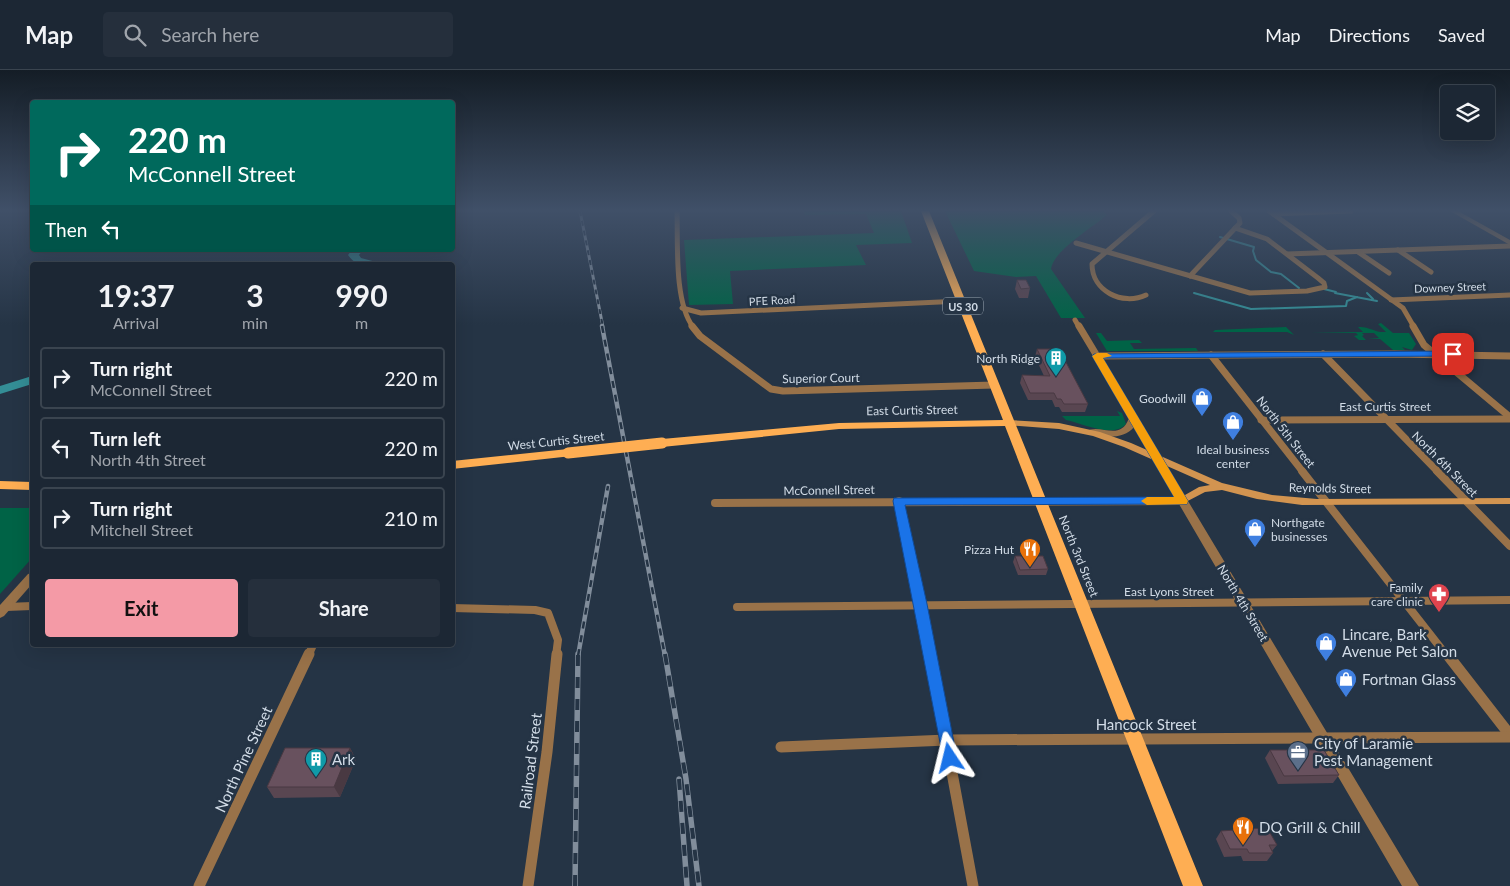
<!DOCTYPE html>
<style>
body{margin:0;font-family:Lato,sans-serif;background:#252f3c;color:#f1f3f6;height:100vh;display:flex;flex-direction:column;font-size:19px;white-space:nowrap}
*{box-sizing:border-box;margin:0}
p{font-size:16px;color:#a0a5ac}
.icon{flex:none;width:28px;height:28px;fill:none;stroke:currentColor;stroke-width:2;stroke-linecap:round;stroke-linejoin:round}
.map{position:relative;flex:1;overflow:hidden}
.details{position:absolute;left:30px;top:192px;width:425px;height:385px;display:flex;flex-direction:column;background:#1c2734;border-radius:5px;box-shadow:0 5px 20px #0002,0 0 0 1px #3a444f}
.details>*{flex:none}
.top-card{position:absolute;left:30px;top:30px;width:425px;height:152px;border-radius:5px;box-shadow:0 5px 20px #0002,0 0 0 1px #3a444f;background:#00695c;color:#fff;overflow:hidden}
.fabs{position:absolute;left:1440px;top:15px;display:grid;gap:10px}
.fabs a{display:grid;place-items:center;width:55px;height:55px;border-radius:5px;background:#1c2734;box-shadow:0 5px 20px #0002,0 0 0 1px #3a444f;font-size:25px}
.pin{position:absolute;display:grid;place-items:center;width:42px;height:42px;color:#fff;margin:-21px;border-radius:10px;box-shadow:0 2px 8px #0006}
.me{position:absolute;width:55px;margin:-28px;rotate:350deg;stroke-linejoin:round;filter:drop-shadow(0 0 4px #0008)}
.turn{display:flex;align-items:center;gap:18px;height:105px;padding:0 15px;font-size:22px}
.turn .icon{width:65px;height:65px;stroke-width:2.5}
.turn b{display:block;font-size:35px;line-height:42px}
.then{display:flex;align-items:center;height:48px;padding:0 15px;background:#0003;gap:10px;font-size:19px}
.eta{display:flex;justify-content:space-evenly;align-items:center;height:85px;text-align:center}
.eta b{font-size:30px;font-weight:700;line-height:35px}
.primary-button{display:flex;gap:10px;margin-top:auto;padding:10px 15px}
.primary-button a{flex:1;height:58px;border-radius:5px;background:#f49aa6;color:#111;font-size:20px;font-weight:700;line-height:58px;text-align:center}
.primary-button a+a{background:#252f3c;color:#f1f3f6}
ul{padding:0;list-style:none}
li{display:flex;align-items:center;gap:15px;height:62px;margin:0 10px 8px;padding:0 5px;border:2px solid #3a444f;border-radius:5px}
li div{flex:1}
li b{display:block;font-size:19px}
li em{font-style:normal}
header{display:flex;align-items:center;gap:30px;box-sizing:border-box;height:70px;padding:0 25px;background:#1c2734;border-bottom:1px solid #3a444f}
header strong{font-size:24px}
nav{display:flex;gap:28px;margin-inline-start:auto;font-size:18px}
.search{width:350px;height:45px;background:#252f3c;display:flex;align-items:center;gap:12px;box-sizing:border-box;padding:0 18px;border-radius:5px;color:#a0a5ac;font-size:19px}
.map>svg:first-child{display:block}
</style>
<header>
<strong>Map</strong>
<div class="search"><svg class="icon" aria-label="search" viewBox="0 0 24 24"><circle cx="10" cy="10" r="6"/><path d="M15 15l6 6"/></svg>Search here</div>
<nav><a>Map</a><a>Directions</a><a>Saved</a></nav>
</header>
<div class="map">
<svg width="1510" height="816" viewBox="0 0 1510 816">
<rect width="100%" height="100%" fill="#253445"/>
<g fill="#006346">
<path d="M804,141h97l11,32 -56,2 10,20 -136,6 3,33 -44,1 -5,-65 190,-7 -8,-19 -61,1z"/>
<path d="M945,141h158l4,4c-14,12 -54,36 -56,54l34,49h-24l-25,-42 -20,1 -42,-6z"/>
<path d="M1381,253l12,10h16l7,11 -4,6 -10,-3 3,3h-12l-13,-11h-12l11,-1 -5,-5h-12l2,2 -2,1 4,4h-7l-5,-4 4,-1 -2,-2 -45,-1h52l-5,-5c11,-1 17,6 28,5l-8,-8z"/>
<path d="M1286,257l8,8 -7,-3h-74l2,-2z"/>
<path d="M1096,263h5l6,8 32,-1 3,3h-12l4,6 62,-1 2,3h-91z"/>
<path d="M1117,341l5,2 4,11c-13,15 -44,-1 -60,-4l-4,-4h58z"/>
<path d="M0,438h32v50l-32,36z"/>
</g>
<g fill="none" stroke-linecap="round" stroke-linejoin="round">
<g stroke="#348e96" stroke-width="2">
<path d="M1220,167l34,10 -1,4 3,9 15,12 10,2 18,14"/>
<path d="M1324,219l12,3"/>
<path d="M1194,223l57,16 95,-3 1,-5 10,-4"/>
<path d="M1335,223l42,8"/>
<path d="M1367,223l6,6"/>
</g>
<g fill="#348e96" fill-rule="evenodd">
<path d="M352,180h11l-4,5 2,3 19,5 1,2c-13,0 -25,2 -33,-10z"/>
<path d="M32,306v8l-32,10v-8z"/>
</g>
<g stroke="#997249" stroke-width="5">
<path d="M677,141c1,32 -3,91 16,116"/>
<path d="M1269,141l134,97 11,19"/>
<path d="M1273,144l78,-3"/>
<path d="M1076,173l174,50 57,-2 18,-4 -1,-4 -6,-5 -51,-39 -32,-11"/>
<path d="M1398,180l33,22"/>
<path d="M1358,182l31,21"/>
<path d="M1287,184l223,-8"/>
<path d="M1190,206l50,-53 -1,-5 -8,-7"/>
<path d="M1146,225c-24,11 -54,-4 -54,-31l62,-53"/>
<path d="M1391,230l119,-5"/>
<path d="M682,238l19,5 260,-12"/>
<path d="M1075,250l4,7"/>
</g>
<g stroke="#997249" stroke-width="7">
<path d="M692,256l8,10 71,53 12,2 211,-6"/>
<path d="M1079,256l18,30 297,-2 116,2"/>
<path d="M1413,256l11,19 86,72"/>
<path d="M1323,284l115,118"/>
<path d="M1211,285l92,117"/>
<path d="M1261,350l249,-1"/>
</g>
<g stroke="#997249" stroke-width="8">
<path d="M1302,401l145,185"/>
<path d="M1437,401l73,75"/>
<path d="M899,431l32,155"/>
<path d="M715,433l467,-2"/>
<path d="M6,537l26,-1"/>
<path d="M737,537l773,-7"/>
<path d="M452,538l83,2 13,3 10,27 -2,16"/>
<path d="M308,586l5,-11"/>
</g>
<g stroke="#997249" stroke-width="11">
<path d="M930,584l43,232"/>
<path d="M1447,584l63,81"/>
<path d="M781,677l166,-7 563,-3"/>
<path d="M199,816l110,-232"/>
<path d="M528,816l19,-134 10,-98"/>
</g>
<g fill="#997249" fill-rule="evenodd">
<path d="M1450,141h8l52,29v5z"/>
<path d="M1094,284h6l1,2 318,530h-17l-268,-459c-10,13 -31,10 -46,7l-2,-2c13,-10 34,11 43,-14l-36,-62z"/>
<path d="M32,503v11l-28,32 -4,2v-13l28,-31z"/>
</g>
<path fill="#d29450" fill-rule="evenodd" d="M1008,350l51,3 41,9 31,11 91,40 50,12 45,4 193,-1v6l-208,1 -45,-6 -35,-9 -17,2 -23,12 -4,-1 -1,-2 1,-2 21,-12 11,-2 -86,-38 -31,-11 -34,-7 -54,-4 -2,-2z"/>
<g fill="#feae53" fill-rule="evenodd">
<path d="M921,141h8l274,675h-20l-178,-460 -166,3 -177,18 -6,-4 6,-4 177,-16 164,-3z"/>
<path d="M568,379l6,4 -2,3 -120,13v-8z"/>
<path d="M0,411l32,1v8l-32,-1z"/>
</g>
<g stroke="#818d9b" stroke-width="3">
<path id="rail-far2" d="M580,141l23,116"/>
</g>
<g stroke="#818d9b" stroke-width="4.5">
<g id="rail-far1">
<path d="M602,256l63,330"/>
<path d="M578,586l30,-170"/>
</g>
</g>
<g stroke="#818d9b" stroke-width="5.5">
<g id="rail">
<path d="M665,584l21,125 13,107"/>
<path d="M679,709l8,107"/>
<path d="M575,816l3,-232"/>
</g>
</g>
<use href="#rail-far2" stroke="#253445" stroke-width="2" stroke-dasharray="5" stroke-linecap="butt"/>
<use href="#rail-far1" stroke="#253445" stroke-width="2.5" stroke-dasharray="7" stroke-linecap="butt"/>
<use href="#rail" stroke="#253445" stroke-width="4" stroke-dasharray="11" stroke-linecap="butt"/>
<path stroke="#feae53" stroke-width="11" d="M568,383l94,-10"/>
</g>
<g fill="#594651">
<path d="M1017,210l13,8 -2,10h-9l-4,-9z"/>
<path d="M1037,279l51,55 -3,8h-23l-3,-5h-4l-3,-7h-24l-8,-17 2,-8 22,1 -9,-19z"/>
<path d="M1015,486l33,13 -2,6h-28l-5,-13z"/>
<path d="M350,678l6,11 -16,38 -66,1 -7,-11z"/>
<path d="M1270,680l69,25 -6,8 -55,1 -13,-26z"/>
<path d="M1221,761h43l13,14 -5,6 1,2 -6,8h-24l-2,-5 -17,1 -8,-18z"/>
</g>
<path fill="#493942" d="M350,678l6,11 -16,38 -6,-10z"/>
<g fill="#68515e" stroke="#493942">
<path d="M1017,210h9l4,8 -9,1z"/>
<path d="M1037,279h22l29,55h-24l-3,-5h-4l-3,-6h-24l-8,-18 28,1z"/>
<path d="M1015,486h28l5,13 -28,1z"/>
<path d="M285,678h65l-16,39h-67z"/>
<path d="M1270,680h54l15,25 -55,1z"/>
<path d="M1263,758l1,3h5l8,14h-8l4,8h-24l-2,-4h-17l-9,-18z"/>
</g>
<linearGradient id="sky" x2="0" y2="1"><stop stop-color="#141d26"/><stop offset="0.55" stop-color="#405068"/><stop offset="1" stop-color="#405068" stop-opacity="0"/></linearGradient>
<rect width="1510" height="255" fill="url(#sky)"/>
<path fill="#1a73e8" stroke="#114b97" d="M1453,281l5,3 -2,2 -353,2 85,143 -1,3 -282,1 22,99 30,154 -2,5 -5,2 -6,-2 -51,-262 1,-3 280,-1 -82,-141 2,-2z"/>
<path fill="#f59e0b" d="M1107,283l5,3 -9,2 85,143 -1,3 -40,1 -6,-4 6,-4h27l-82,-141 5,-3z"/>
<defs>
<g id="building-pin" transform="scale(1.125)"><path d="M0 17L-7.5 6A9.5 9.5 0 1 1 7.5 6Z" fill="#0f9aa8" stroke="#253445"/><path d="M-4-6H4V6H1V3H-1V6H-4ZM-2.5-4.3h1.7v1.8h-1.7ZM.8-4.3h1.7v1.8H.8ZM-2.5-1h1.7V.8h-1.7ZM.8-1h1.7V.8H.8Z" fill="#fff"/></g>
<g id="shop-pin" transform="scale(1.125)"><path d="M0 17L-7.5 6A9.5 9.5 0 1 1 7.5 6Z" fill="#3f7fe0" stroke="#253445"/><path d="M-5-2.5h2.3a2.7 3.5 0 0 1 5.4 0H5L5.5 6h-11ZM-1.5-2.5h3a1.5 2.3 0 0 0-3 0Z" fill="#fff"/></g>
<g id="restaurant-pin" transform="scale(1.125)"><path d="M0 17L-7.5 6A9.5 9.5 0 1 1 7.5 6Z" fill="#e8710a" stroke="#253445"/><path d="M-5-6h1v4h1v-4h1v4h1v-4h1v5L-1.5 .5V6h-2V.5L-5-1ZM5-6V6H3V1.5H1.5Q1.5-4 5-6Z" fill="#fff"/></g>
<g id="pharmacy-pin" transform="scale(1.125)"><path d="M0 17L-7.5 6A9.5 9.5 0 1 1 7.5 6Z" fill="#e0444e" stroke="#253445"/><path d="M-2-6h4v4h4v4h-4v4h-4v-4h-4v-4h4Z" fill="#fff"/></g>
<g id="office-pin" transform="scale(1.125)"><path d="M0 17L-7.5 6A9.5 9.5 0 1 1 7.5 6Z" fill="#5c6f8a" stroke="#253445"/><path d="M-6-3h4V-5.5h4V-3h4V5H-6ZM-1-4.5V-3h2v-1.5ZM-6 0V1H6V0Z" fill="#fff"/></g>
</defs>
<g fill-rule="evenodd">
<use href="#building-pin" x="1056" y="288"/>
<use href="#shop-pin" x="1202" y="328"/>
<use href="#shop-pin" x="1233" y="352"/>
<use href="#shop-pin" x="1255" y="459"/>
<use href="#restaurant-pin" x="1030" y="479"/>
<use href="#pharmacy-pin" x="1439" y="524"/>
<use href="#shop-pin" x="1326" y="573"/>
<use href="#shop-pin" x="1346" y="609"/>
<use href="#office-pin" x="1298" y="682"/>
<use href="#building-pin" x="316" y="689"/>
<use href="#restaurant-pin" x="1243" y="757"/>
</g>
<g text-anchor="middle" dominant-baseline="central" stroke-width="5" stroke-linejoin="round" paint-order="stroke">
<g font-size="11" fill="#d2dce7" stroke="#253445">
<text transform="translate(1450 217) rotate(-2)">Downey Street</text>
<text transform="translate(772 230) rotate(-3)">PFE Road</text>
</g>
<rect fill="#253445" stroke="#9eaab6" stroke-width="1" x="943" y="227.5" width="40" height="17" rx="4"/>
<g font-size="11" font-weight="bold" fill="#d2dce7">
<text x="963" y="236">US 30</text>
</g>
<g font-size="12" fill="#d2dce7" stroke="#253445" text-anchor="end">
<text x="1040" y="288">North Ridge</text>
<text x="1186" y="328">Goodwill</text>
<text x="1233" y="379" text-anchor="middle">Ideal business<tspan x="1233" dy="14">center</tspan></text>
<text x="1271" y="452" text-anchor="start">Northgate<tspan x="1271" dy="14">businesses</tspan></text>
<text x="1014" y="479">Pizza Hut</text>
<text x="1423" y="517">Family<tspan x="1423" dy="14">care clinic</tspan></text>
</g>
<g font-size="12" fill="#d2dce7" stroke="#253445">
<text transform="translate(821 308) rotate(-1)">Superior Court</text>
<text x="1385" y="336">East Curtis Street</text>
<text transform="translate(912 340) rotate(-1)">East Curtis Street</text>
<text transform="translate(1286 362) rotate(52)">North 5th Street</text>
<text transform="translate(556 371) rotate(-6)">West Curtis Street</text>
<text transform="translate(1445 394) rotate(45)">North 6th Street</text>
<text transform="translate(1330 418) rotate(1)">Reynolds Street</text>
<text transform="translate(829 420) rotate(-1)">McConnell Street</text>
<text transform="translate(1079 486) rotate(68)">North 3rd Street</text>
<text x="1169" y="521">East Lyons Street</text>
<text transform="translate(1243 533) rotate(59)">North 4th Street</text>
</g>
<g font-size="15" fill="#d2dce7" stroke="#253445" text-anchor="start">
<text x="1342" y="564">Lincare, Bark<tspan x="1342" dy="17">Avenue Pet Salon</tspan></text>
<text x="1362" y="609">Fortman Glass</text>
<text x="1314" y="673">City of Laramie<tspan x="1314" dy="17">Pest Management</tspan></text>
<text x="332" y="689">Ark</text>
<text x="1259" y="757">DQ Grill &amp; Chill</text>
</g>
<g font-size="15" fill="#d2dce7" stroke="#253445">
<text x="1146" y="654">Hancock Street</text>
<text transform="translate(243 689) rotate(-65)">North Pine Street</text>
<text transform="translate(530 691) rotate(-83)">Railroad Street</text>
</g>
</g>
</svg>
<div class="fabs">
<a><svg class="icon" aria-label="layers" viewBox="0 0 24 24"><path d="M12 4l9 5-9 5-9-5zM3 14l9 5 9-5"/></svg></a>
</div>
<div class="pin" style="left:1453px;top:284px;background:#d93025"><svg class="icon" aria-label="arrive" viewBox="0 0 24 24"><path d="M6 21V4h12l-3 4 3 4H6"/></svg></div>
<svg class="me" style="left:950px;top:688px" viewBox="-20 -20 40 40"><path d="M0-17L14 15 0 8-14 15z" fill="#1a73e8" stroke="#fff" stroke-width="4"/></svg>
<div class="top-card">
<div class="turn"><svg class="icon" aria-label="right" viewBox="0 0 24 24"><path d="M7 20v-9h11M14 6l5 5-5 5"/></svg><div><b>220 m</b>McConnell Street</div></div>
<div class="then">Then<svg class="icon" aria-label="left" viewBox="0 0 24 24"><path d="M17 20v-9H6M10 6l-5 5 5 5"/></svg></div>
</div>
<section class="details">
<div class="eta">
<div><b>19:37</b><p>Arrival</p></div>
<div><b>3</b><p>min</p></div>
<div><b>990</b><p>m</p></div>
</div>
<ul>
<li><svg class="icon" aria-label="right" viewBox="0 0 24 24"><path d="M7 20v-9h11M14 6l5 5-5 5"/></svg><div><b>Turn right</b><p>McConnell Street</p></div><em>220 m</em></li>
<li><svg class="icon" aria-label="left" viewBox="0 0 24 24"><path d="M17 20v-9H6M10 6l-5 5 5 5"/></svg><div><b>Turn left</b><p>North 4th Street</p></div><em>220 m</em></li>
<li><svg class="icon" aria-label="right" viewBox="0 0 24 24"><path d="M7 20v-9h11M14 6l5 5-5 5"/></svg><div><b>Turn right</b><p>Mitchell Street</p></div><em>210 m</em></li>
</ul>
<div class="primary-button"><a>Exit</a><a>Share</a></div>
</section>
</div>
